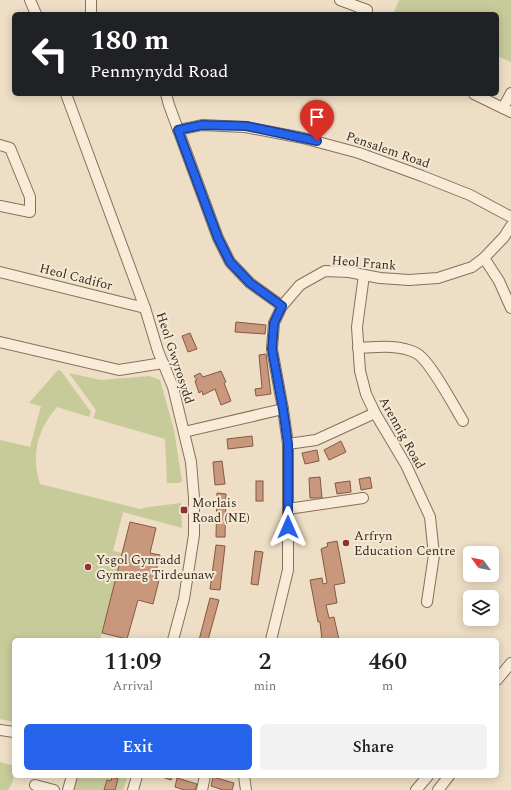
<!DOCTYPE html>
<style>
body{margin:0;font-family:Spectral,serif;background:#f2f2f2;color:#222;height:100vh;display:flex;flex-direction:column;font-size:15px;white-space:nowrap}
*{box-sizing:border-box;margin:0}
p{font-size:13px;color:#767676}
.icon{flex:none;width:22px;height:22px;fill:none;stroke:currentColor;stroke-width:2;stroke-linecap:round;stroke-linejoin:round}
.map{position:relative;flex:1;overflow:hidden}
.details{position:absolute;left:12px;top:638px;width:487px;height:140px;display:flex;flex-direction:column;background:#fff;border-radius:6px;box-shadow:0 2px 10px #0003}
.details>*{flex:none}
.banner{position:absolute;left:12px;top:12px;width:487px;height:84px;border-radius:6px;box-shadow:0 2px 10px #0003;background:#202124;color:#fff;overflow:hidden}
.needle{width:26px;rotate:303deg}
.buttons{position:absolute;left:463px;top:546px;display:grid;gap:8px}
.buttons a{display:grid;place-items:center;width:36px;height:36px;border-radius:6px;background:#fff;box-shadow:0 2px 10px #0003;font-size:20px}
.pin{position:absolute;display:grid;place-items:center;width:34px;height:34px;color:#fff;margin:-41px -17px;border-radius:50% 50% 50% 0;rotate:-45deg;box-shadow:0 0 4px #0007}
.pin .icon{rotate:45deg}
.me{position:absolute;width:44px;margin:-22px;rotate:0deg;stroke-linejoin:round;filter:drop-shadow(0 0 3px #0008)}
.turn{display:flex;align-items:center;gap:14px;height:84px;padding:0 12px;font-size:18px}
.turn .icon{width:52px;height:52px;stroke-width:2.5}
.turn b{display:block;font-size:28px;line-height:34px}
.eta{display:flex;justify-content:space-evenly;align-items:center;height:68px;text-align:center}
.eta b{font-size:24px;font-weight:600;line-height:28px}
.button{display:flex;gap:8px;margin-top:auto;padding:8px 12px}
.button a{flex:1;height:46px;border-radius:6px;background:#2563eb;color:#fff;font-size:16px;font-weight:600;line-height:46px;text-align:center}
.button a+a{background:#f2f2f2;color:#222}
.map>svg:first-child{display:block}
</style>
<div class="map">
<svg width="511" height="790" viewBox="0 0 511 790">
<rect width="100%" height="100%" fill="#eddec5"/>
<g fill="#c7ca99">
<path d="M399,0h112v62l-14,-6v-42h-104z"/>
<path d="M58,370l3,1 30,41 -2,5 -32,-10c-20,23 -26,48 -17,77l100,25 9,-2 32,-4 1,25 -59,-16 -10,39 9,2 -22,87h-86v82l-14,-3v-279l30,7 11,-41 -12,-3z"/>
<path d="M69,373l32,7 48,-4 11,4 14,50 8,51 -3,2h-12l-2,-44 -72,-21 3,-8z"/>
<path d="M0,762l14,4c0,9 0,16 -6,24h-8z"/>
<path d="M76,776h49l2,3 -4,11h-8l3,-11 -6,-2 -1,4 -4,-1 -3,10h-32z"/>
</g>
<g fill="#c9987c" stroke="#855942">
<path d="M236,322l30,3 -1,9 -30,-2z"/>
<path d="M190,333l7,16 -9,3 -6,-16z"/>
<path d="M266,354l5,40 -15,2 -1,-7 7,-1 -3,-33z"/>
<path d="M221,371l5,11 -2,1 7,18 -10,4 -6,-16 -12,6 -1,-4 -3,2 -4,-12 2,-1 -3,-4 6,-3 3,4z"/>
<path d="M252,436l1,10 -25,3 -1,-10z"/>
<path d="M341,441l5,11 -17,8 -5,-10z"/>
<path d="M317,450l2,11 -14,3 -3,-11z"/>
<path d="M222,461l3,23 -10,1 -2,-23z"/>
<path d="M320,477l2,21h-12l-1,-20z"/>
<path d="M370,477l2,11 -11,2 -2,-11z"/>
<rect x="256" y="481" width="7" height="20"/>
<path d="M350,481l1,11 -14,2 -2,-11z"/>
<path d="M217,493l9,1 -1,43h-9z"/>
<path d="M130,522l26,6 -6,25 10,2 -6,24 5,1 -6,24 -15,-4 -11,39 -25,-6z"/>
<path d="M337,541l8,42 -11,2 3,18 -11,2 3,13 5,-1 5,23h-17l-2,-18h-2l-8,-42 12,-2 1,6 4,-1 -6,-34 7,-3 -1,-3z"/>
<path d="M216,545l9,1 -5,44 -10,-1z"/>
<path d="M255,551l8,1 -5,33 -7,-1z"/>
<path d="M210,598l9,2 -11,40h-9z"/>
<path d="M162,776h11l-2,4 -9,-3z"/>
<path d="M112,777l6,2 -3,11h-11l3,-10 4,1z"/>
<path d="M213,777l21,6 -2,7h-9l-12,-4z"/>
<path d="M177,778l20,6 -2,6h-11l-9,-3z"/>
</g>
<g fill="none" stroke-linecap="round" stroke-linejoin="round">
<g stroke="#87705b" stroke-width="12">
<g id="minor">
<path d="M30,0l6,14"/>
<path d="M340,0l27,10"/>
<path d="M91,14v-14"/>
<path d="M66,94l79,214 13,43 15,36 18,75 3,36v37l-10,64 -11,41"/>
<path d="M166,94l3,11 49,133 12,24 20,21 32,23"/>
<path d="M474,94l37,18"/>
<path d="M503,108l8,-15"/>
<path d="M178,130l24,-5 43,2 58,11 56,15 63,23 48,19 41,22"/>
<path d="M0,145l10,3 20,49v15l-30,-6"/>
<path d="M484,258l15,23 12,27"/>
<path d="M0,272l145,36"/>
<path d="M364,275l-7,52 3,44 6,23 9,19 31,52 24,52 4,38 -7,47"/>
<path d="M0,342l119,28 44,-7"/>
<path d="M358,348c19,-1 41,-4 58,5 14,7 37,52 47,68"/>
<path d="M184,432l99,-23"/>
<path d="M288,444l28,-4 59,-27"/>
<path d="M288,509l75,-11"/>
<path d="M271,640l17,-70v-126l-5,-35 -11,-60 2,-26 8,-17 18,-21 25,-14 24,1 31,6 29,2 29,-2 34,-11 12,-9 20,-21 7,-11"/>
<path d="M497,680l14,-17"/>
<path d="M0,730l14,2"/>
<path d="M244,776l2,14"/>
<path d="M35,785l19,5"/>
<path d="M68,790l4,-14"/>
<path d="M133,790l4,-14"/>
<path d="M202,790l3,-14"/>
<path d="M416,790l12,-14"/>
<path d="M438,790l11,-14"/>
</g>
</g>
<use href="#minor" stroke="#f8ecd8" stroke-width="10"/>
</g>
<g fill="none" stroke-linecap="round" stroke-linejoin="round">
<g stroke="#184099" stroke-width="10">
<path id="route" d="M288,527v-83l-5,-35 -11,-60 2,-26 8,-17 -32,-23 -20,-21 -12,-24 -40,-108 24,-5 44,1 71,15"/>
</g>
<use href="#route" stroke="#2563eb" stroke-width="7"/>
</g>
<g fill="#942e34" stroke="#f4e9d4" stroke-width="1.5">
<rect x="180" y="506" width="8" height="8" rx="2"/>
<circle cx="346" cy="543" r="4"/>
<circle cx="88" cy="567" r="4"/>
</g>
<g text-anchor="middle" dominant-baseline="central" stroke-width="4" stroke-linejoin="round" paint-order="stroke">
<g font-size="13" fill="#37291f" stroke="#f4e9d4">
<text transform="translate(388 150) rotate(19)">Pensalem Road</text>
<text transform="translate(364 263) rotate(5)">Heol Frank</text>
<text transform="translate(76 277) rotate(14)">Heol Cadifor</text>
<text transform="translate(175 358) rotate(72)">Heol Gwyrosydd</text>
<text transform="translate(402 433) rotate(61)">Arennig Road</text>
</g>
<g font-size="13" fill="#37291f" stroke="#f4e9d4" text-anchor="start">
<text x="192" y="503">Morlais<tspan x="192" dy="15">Road (NE)</tspan></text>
<text x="354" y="536">Arfryn<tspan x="354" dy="15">Education Centre</tspan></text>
<text x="96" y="560">Ysgol Gynradd<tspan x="96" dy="15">Gymraeg Tirdeunaw</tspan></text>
</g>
</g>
</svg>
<div class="buttons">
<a><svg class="needle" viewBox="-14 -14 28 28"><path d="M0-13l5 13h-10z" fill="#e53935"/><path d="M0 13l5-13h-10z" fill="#767676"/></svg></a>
<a><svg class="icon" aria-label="layers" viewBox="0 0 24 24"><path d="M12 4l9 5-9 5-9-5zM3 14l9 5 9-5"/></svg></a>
</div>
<div class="pin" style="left:317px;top:141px;background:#d93025"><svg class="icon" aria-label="arrive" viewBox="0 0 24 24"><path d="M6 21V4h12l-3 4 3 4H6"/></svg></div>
<svg class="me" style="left:288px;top:527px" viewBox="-20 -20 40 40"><path d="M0-17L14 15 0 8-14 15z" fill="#2563eb" stroke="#fff" stroke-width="4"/></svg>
<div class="banner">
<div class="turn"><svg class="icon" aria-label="left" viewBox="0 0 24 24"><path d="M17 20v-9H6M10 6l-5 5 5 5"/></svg><div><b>180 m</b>Penmynydd Road</div></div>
</div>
<section class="details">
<div class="eta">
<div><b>11:09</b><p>Arrival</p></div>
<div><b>2</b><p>min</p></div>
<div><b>460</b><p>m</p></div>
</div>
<div class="button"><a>Exit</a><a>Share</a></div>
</section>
</div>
